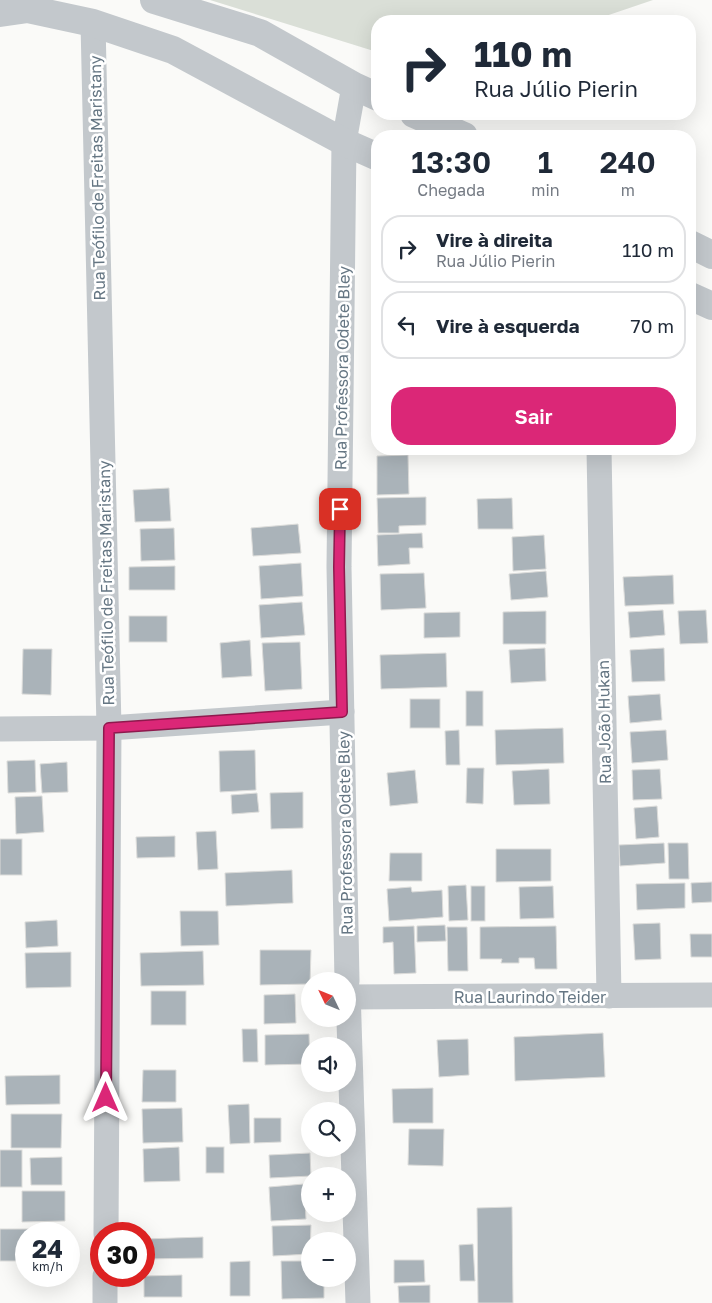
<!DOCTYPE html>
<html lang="pt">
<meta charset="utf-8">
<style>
body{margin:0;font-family:"Golos Text",sans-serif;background:#f6f6f7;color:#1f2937;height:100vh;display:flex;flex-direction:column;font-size:19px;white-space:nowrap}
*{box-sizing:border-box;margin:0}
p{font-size:16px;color:#747a83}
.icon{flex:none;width:28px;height:28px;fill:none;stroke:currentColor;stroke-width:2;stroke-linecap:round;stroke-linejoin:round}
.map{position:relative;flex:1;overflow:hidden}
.details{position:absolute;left:371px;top:130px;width:325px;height:325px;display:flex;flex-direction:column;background:#fff;border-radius:20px;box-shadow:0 5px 20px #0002}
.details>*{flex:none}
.banner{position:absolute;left:371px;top:15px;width:325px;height:105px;border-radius:20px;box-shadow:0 5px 20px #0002;background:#fff;color:#1f2937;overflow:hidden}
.needle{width:32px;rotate:313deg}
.tools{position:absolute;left:301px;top:972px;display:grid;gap:10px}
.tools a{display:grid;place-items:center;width:55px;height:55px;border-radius:50%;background:#fff;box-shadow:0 5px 20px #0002;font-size:25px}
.speed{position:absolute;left:15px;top:1222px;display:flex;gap:10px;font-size:25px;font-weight:700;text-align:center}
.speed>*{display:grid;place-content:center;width:65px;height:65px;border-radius:50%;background:#fff;box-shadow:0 5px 20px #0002;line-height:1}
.speed small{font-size:12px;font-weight:400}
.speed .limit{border:8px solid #d22;background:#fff;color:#111}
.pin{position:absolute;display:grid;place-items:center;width:42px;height:42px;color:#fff;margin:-21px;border-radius:10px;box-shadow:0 2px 8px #0006}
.me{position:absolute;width:55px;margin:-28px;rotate:0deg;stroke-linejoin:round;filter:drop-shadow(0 0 4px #0008)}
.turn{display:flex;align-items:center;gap:18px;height:105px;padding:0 20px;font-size:22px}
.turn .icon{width:65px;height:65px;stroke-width:2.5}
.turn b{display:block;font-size:35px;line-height:42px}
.eta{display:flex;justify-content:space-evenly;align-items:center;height:85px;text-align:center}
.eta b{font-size:30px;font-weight:600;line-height:35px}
.cta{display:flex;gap:10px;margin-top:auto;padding:10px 20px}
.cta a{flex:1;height:58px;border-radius:20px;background:#db2777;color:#fff;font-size:20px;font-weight:600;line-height:58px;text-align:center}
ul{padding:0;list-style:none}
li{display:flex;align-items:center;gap:15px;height:68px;margin:0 10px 8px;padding:0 10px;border:2px solid #e0e1e3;border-radius:20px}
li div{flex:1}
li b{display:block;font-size:19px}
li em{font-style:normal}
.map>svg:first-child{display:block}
</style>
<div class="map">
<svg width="712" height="1303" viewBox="0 0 712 1303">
<rect width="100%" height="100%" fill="#fafaf8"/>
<path fill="#dadfd7" d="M210,0h443l-62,21h-213l-1,31z"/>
<g fill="#aab3b9" stroke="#dcdcda">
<path d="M394,449h45v3l-45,1z"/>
<path d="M503,449h38v1l-38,2z"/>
<path d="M408,455l1,39 -32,1v-39z"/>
<path d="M169,488l2,33 -36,1 -2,-32z"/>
<path d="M426,497v28l-27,1v7h-21l-1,-35z"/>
<path d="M512,498l1,31h-35l-1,-30z"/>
<path d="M298,524l3,29 -48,3 -2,-28z"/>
<path d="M174,528l1,32 -34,1 -1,-32z"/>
<path d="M422,533l1,15h-14l1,16 -32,2 -1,-31z"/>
<path d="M544,535l2,34 -33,2 -1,-34z"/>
<path d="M301,563l2,33 -42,3 -2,-33z"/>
<path d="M175,566v24h-46v-23z"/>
<path d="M546,571l2,26 -37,3 -2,-26z"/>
<path d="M424,573l2,35 -45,2 -1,-36z"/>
<path d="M673,575l1,29 -49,2 -2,-29z"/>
<path d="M302,602l3,33 -44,3 -2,-33z"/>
<path d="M663,610l2,25 -35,3 -2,-26z"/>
<path d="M706,610l2,33 -28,1 -2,-33z"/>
<path d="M546,611v33h-43v-32z"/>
<path d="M460,612v25l-36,1v-25z"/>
<rect x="129" y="616" width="38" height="26"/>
<path d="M250,640l2,36 -30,2 -2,-35z"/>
<path d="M300,642l2,47 -37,2 -3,-48z"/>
<path d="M545,648l1,33 -35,2 -2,-33z"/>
<path d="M664,648l1,33 -33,1 -2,-32z"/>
<path d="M23,649h29l-1,46 -29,-1z"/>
<path d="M446,653l1,34 -66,2 -1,-34z"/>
<rect x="466" y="691" width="17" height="35"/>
<path d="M660,694l2,26 -32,3 -2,-27z"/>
<rect x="410" y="699" width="30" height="29"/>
<path d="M563,728l1,35 -68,2 -1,-35z"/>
<path d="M459,730l1,35h-14l-1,-34z"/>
<path d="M666,730l2,30 -36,3 -2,-31z"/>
<path d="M255,750l1,40 -36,2 -1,-41z"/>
<path d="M35,760l1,32 -28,1 -1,-32z"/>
<path d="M67,762l1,30 -26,1 -2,-29z"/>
<path d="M467,768h17l-1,36 -17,-1z"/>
<path d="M549,769l1,35 -36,1 -2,-34z"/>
<path d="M660,769l2,30 -29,1 -1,-30z"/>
<path d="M415,770l3,33 -28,3 -3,-33z"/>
<path d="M303,792v36l-32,1 -1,-36z"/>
<path d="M257,793l2,19 -27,2 -1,-19z"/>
<path d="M42,796l2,36 -28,2 -1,-37z"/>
<path d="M657,806l2,31 -23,2 -2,-31z"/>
<path d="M216,831l2,38 -20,1 -2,-38z"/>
<path d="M175,836v21l-38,1 -1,-21z"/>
<rect x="0" y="839" width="22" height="36"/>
<path d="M664,843l1,20 -45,3 -1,-21z"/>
<path d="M668,843h20l1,36h-20z"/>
<path d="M496,849h55v32l-55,1z"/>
<path d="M390,853h32v28h-33z"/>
<path d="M292,870l1,33 -67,3 -1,-33z"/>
<path d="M712,882v20l-20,1 -1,-20z"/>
<path d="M685,883v25l-48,2 -1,-26z"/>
<path d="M466,885l2,35 -19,1 -1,-35z"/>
<rect x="471" y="886" width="14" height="35"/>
<path d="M553,886l1,32 -34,1 -1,-32z"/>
<path d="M411,887l1,5 30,-2 1,27 -54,4 -2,-32z"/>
<path d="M180,911h38l1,34 -38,1z"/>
<path d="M57,920l1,26 -32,2 -1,-26z"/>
<path d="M660,923l1,36 -26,1 -2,-36z"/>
<path d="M445,925l1,16 -29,1v-16z"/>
<path d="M414,926l2,47 -22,1 -1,-32 -10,1v-16z"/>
<path d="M556,926l1,43h-22l-1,-11h-15v5h-18l1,-4h-22v-32z"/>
<path d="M447,927h20l1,44h-20z"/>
<path d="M690,934h22v23h-21z"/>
<path d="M260,950h51l-1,34 -50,1z"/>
<path d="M203,951l1,34 -63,1 -1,-33z"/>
<path d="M71,952v35l-45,1 -1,-35z"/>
<rect x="151" y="991" width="35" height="34"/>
<path d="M295,994l1,29 -32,1v-29z"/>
<path d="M242,1029h15l1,33h-15z"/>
<path d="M603,1033l2,44 -90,4 -1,-44z"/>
<path d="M309,1034l1,30 -45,1v-30z"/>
<path d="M468,1039l1,36 -30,2 -2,-37z"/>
<path d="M143,1070h33v32h-34z"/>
<path d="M60,1075v29l-54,1 -1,-29z"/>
<path d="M433,1088v35h-40l-1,-34z"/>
<path d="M249,1104l1,39 -20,1 -2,-39z"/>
<path d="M182,1108l1,34 -40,1 -1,-34z"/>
<path d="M11,1114h51l-1,34h-50z"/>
<path d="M254,1118h27v24l-27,1z"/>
<path d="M409,1129h35l-1,37 -35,-1z"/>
<path d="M179,1147l1,34 -36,1 -1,-33z"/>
<rect x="206" y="1147" width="18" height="26"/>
<rect x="0" y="1150" width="22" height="37"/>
<path d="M310,1153l1,23 -41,2 -1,-23z"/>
<path d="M62,1157v28h-31l-1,-27z"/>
<path d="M304,1184l2,35 -35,2 -2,-34z"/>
<path d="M22,1191h43v30l-43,1z"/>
<path d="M512,1207l1,96h-35l-1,-95z"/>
<path d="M311,1225l-1,29 -37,2 -1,-30z"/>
<path d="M61,1227v7h-25v-6z"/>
<path d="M0,1229h31v5h-5v27h-26z"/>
<path d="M203,1237v21l-58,1 -1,-20z"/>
<path d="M473,1244l2,37h-15l-1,-36z"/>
<path d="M394,1260h30l1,22 -31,1z"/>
<path d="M250,1261v35h-20v-34z"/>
<path d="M281,1261h29v18h14v19l-42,1z"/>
<path d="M182,1275v22h-38v-21z"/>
<path d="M430,1285v18h-31l-1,-17z"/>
</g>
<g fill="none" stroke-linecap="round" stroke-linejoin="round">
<g stroke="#c3c8cc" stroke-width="25">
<path d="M93,23l16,705 -3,506"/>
<path d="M599,449l10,547"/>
<path d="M0,729l109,-1 233,-16"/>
<path d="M347,981l-8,-414 5,-425 10,-56"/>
<path d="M348,990l10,313"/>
<path d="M348,997l364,-2"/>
<path d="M105,1303v-27"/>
</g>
<g stroke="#c3c8cc" stroke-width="28">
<path d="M154,0l106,33 94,53 24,11"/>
<path d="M0,13l28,-4 65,14 80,27 171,92 34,15"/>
<path d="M414,114l50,22"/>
<path d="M690,244l22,11"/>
<path d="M690,296l22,10"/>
</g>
</g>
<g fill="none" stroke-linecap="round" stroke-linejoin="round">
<g stroke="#8e194d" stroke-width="12">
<path id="route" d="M106,1098l3,-370 233,-16 -3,-145 1,-58"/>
</g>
<use href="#route" stroke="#db2777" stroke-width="9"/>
</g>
<g text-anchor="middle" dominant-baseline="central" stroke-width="5" stroke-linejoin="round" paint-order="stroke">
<g font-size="16" fill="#657683" stroke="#fff">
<text transform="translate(97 178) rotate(-91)">Rua Teófilo de Freitas Maristany</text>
<text transform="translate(342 368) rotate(-89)">Rua Professora Odete Bley</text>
<text transform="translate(106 583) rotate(-91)">Rua Teófilo de Freitas Maristany</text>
<text transform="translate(604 722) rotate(-91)">Rua João Hukan</text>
<text transform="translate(345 833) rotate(-91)">Rua Professora Odete Bley</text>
<text x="530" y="997">Rua Laurindo Teider</text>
</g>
</g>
</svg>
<div class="tools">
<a><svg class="needle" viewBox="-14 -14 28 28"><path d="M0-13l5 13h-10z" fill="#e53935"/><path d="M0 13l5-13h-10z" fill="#747a83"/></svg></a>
<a><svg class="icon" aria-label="sound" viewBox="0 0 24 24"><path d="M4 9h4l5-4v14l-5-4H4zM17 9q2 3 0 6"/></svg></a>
<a><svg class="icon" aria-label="search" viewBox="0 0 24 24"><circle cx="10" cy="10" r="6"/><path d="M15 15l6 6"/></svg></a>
<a>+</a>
<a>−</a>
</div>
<div class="speed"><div>24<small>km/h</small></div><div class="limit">30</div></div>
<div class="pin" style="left:340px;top:509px;background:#d93025"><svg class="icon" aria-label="arrive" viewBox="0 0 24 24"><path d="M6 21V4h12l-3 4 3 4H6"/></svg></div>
<svg class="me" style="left:106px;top:1098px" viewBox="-20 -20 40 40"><path d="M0-17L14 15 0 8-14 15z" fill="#db2777" stroke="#fff" stroke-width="4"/></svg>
<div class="banner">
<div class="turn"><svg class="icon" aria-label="right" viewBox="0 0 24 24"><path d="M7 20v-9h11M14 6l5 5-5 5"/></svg><div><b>110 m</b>Rua Júlio Pierin</div></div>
</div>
<section class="details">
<div class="eta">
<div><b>13:30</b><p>Chegada</p></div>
<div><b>1</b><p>min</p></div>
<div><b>240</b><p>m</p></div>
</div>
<ul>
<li><svg class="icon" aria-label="right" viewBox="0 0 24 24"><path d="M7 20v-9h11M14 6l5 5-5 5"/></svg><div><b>Vire à direita</b><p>Rua Júlio Pierin</p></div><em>110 m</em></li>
<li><svg class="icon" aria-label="left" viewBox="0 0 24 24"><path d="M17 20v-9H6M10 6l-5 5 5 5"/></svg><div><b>Vire à esquerda</b></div><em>70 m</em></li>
</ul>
<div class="cta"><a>Sair</a></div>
</section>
</div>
